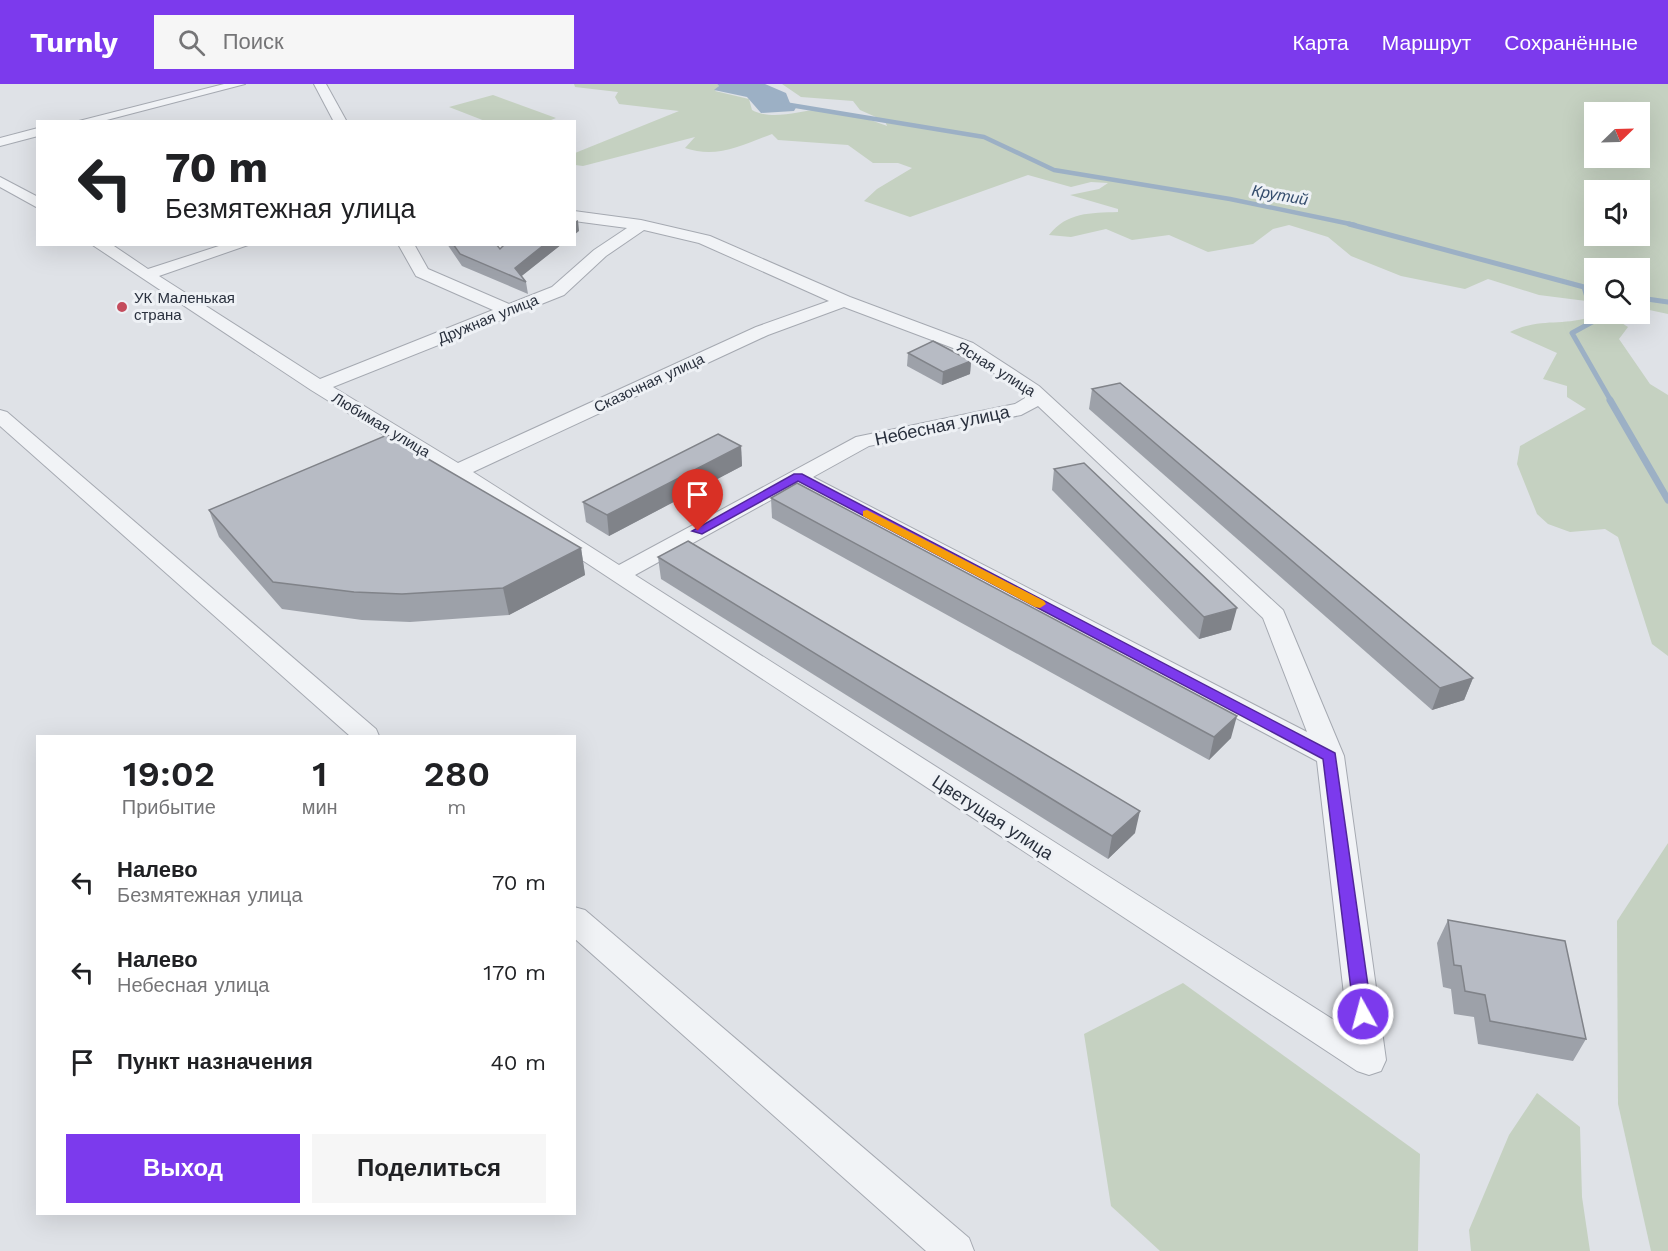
<!DOCTYPE html>
<html lang="ru">
<meta charset="utf-8">
<style>
body{margin:0;font-family:"Work Sans",sans-serif;background:#f6f6f6;color:#202124;height:100vh;display:flex;flex-direction:column;font-size:22px;white-space:nowrap}
*{box-sizing:border-box;margin:0}
p{font-size:20px;color:#757577}
.icon{flex:none;width:33px;height:33px;fill:none;stroke:currentColor;stroke-width:2;stroke-linecap:round;stroke-linejoin:round}
.map{position:relative;flex:1;overflow:hidden}
.panel{position:absolute;left:36px;top:651px;width:540px;height:480px;display:flex;flex-direction:column;background:#fff;border-radius:0px;box-shadow:0 6px 24px #0002}
.panel>*{flex:none}
.hud{position:absolute;left:36px;top:36px;width:540px;height:126px;border-radius:0px;box-shadow:0 6px 24px #0002;background:#fff;color:#202124;overflow:hidden}
.needle{width:39px;rotate:67deg}
.controls{position:absolute;left:1584px;top:18px;display:grid;gap:12px}
.controls a{display:grid;place-items:center;width:66px;height:66px;border-radius:0px;background:#fff;box-shadow:0 6px 24px #0002;font-size:30px}
.pin{position:absolute;display:grid;place-items:center;width:51px;height:51px;color:#fff;margin:-62px -26px;border-radius:50% 50% 50% 0;rotate:-45deg;box-shadow:0 0 6px #0007}
.pin .icon{rotate:45deg}
.me{position:absolute;width:66px;margin:-33px;rotate:353deg;stroke-linejoin:round;filter:drop-shadow(0 0 4px #0008)}
.turn{display:flex;align-items:center;gap:21px;height:126px;padding:0 30px;font-size:27px}
.turn .icon{width:78px;height:78px;stroke-width:2.5}
.turn b{display:block;font-size:42px;line-height:51px}
.eta{display:flex;justify-content:space-evenly;align-items:center;height:102px;text-align:center}
.eta b{font-size:36px;font-weight:600;line-height:42px}
.primary-button{display:flex;gap:12px;margin-top:auto;padding:12px 30px}
.primary-button a{flex:1;height:69px;border-radius:0px;background:#7c3aed;color:#fff;font-size:24px;font-weight:600;line-height:69px;text-align:center}
.primary-button a+a{background:#f6f6f6;color:#202124}
ul{padding:0;list-style:none}
li{display:flex;align-items:center;gap:18px;height:90px;padding:0 30px}
li div{flex:1}
li b{display:block;font-size:22px}
li em{font-style:normal}
header{display:flex;align-items:center;gap:36px;box-sizing:border-box;height:84px;padding:0 30px;background:#7c3aed;color:#fff}
header strong{font-size:28px}
nav{display:flex;gap:33px;margin-inline-start:auto;font-size:21px}
.search{width:420px;height:54px;background:#f6f6f6;display:flex;align-items:center;gap:15px;box-sizing:border-box;padding:0 21px;border-radius:0px;color:#757577;font-size:22px}
.map>svg:first-child{display:block}
</style>
<header>
<strong>Turnly</strong>
<div class="search"><svg class="icon" aria-label="search" viewBox="0 0 24 24"><circle cx="10" cy="10" r="6"/><path d="M15 15l6 6"/></svg>Поиск</div>
<nav><a>Карта</a><a>Маршрут</a><a>Сохранённые</a></nav>
</header>
<div class="map">
<svg width="1668" height="1167" viewBox="0 0 1668 1167">
<rect width="100%" height="100%" fill="#dfe2e7"/>
<g fill="#c5d1c1" fill-rule="evenodd">
<path d="M574,0h143l2,2 -4,5 34,8 3,11c20,11 47,1 68,-1 11,-1 56,12 67,17l-2,-5 -25,-11 -7,-9 -52,-4 -19,-13h886v230l-28,-6v-40h-46v34l-55,-7 -51,-16 -23,10 -64,-13 -50,-20 -23,-19 -39,-12 -16,4 -20,15 -45,8 -39,-17 -37,5 -26,-11 -35,8 -22,-2c18,-23 41,-22 69,-23v-3l-48,-14 29,-6 9,-6 -17,-1 -20,5 -43,-12 -118,42 -46,-16 13,-12 35,-21 -14,-5h-25l-25,-18 -70,-5 -6,-6c-30,11 -55,25 -87,14l10,-11 -112,29 -8,-1v-12l104,-42 -60,-7 -4,-7 3,-5 -43,-5zM1594,28h46v46h-46zM1594,106h46v46h-46z"/>
<path d="M493,11l63,23 -10,4 -61,-1 -36,-14z"/>
<path d="M1594,232l20,2 14,9 -9,12 31,45 18,11v261l-16,-12 -34,-107 -13,-8 -35,3 -22,-8 -11,-10 -20,-50 3,-18 66,-37 -19,-12v-11l-24,-7 14,-26 -47,-21c31,-15 52,-5 84,-16z"/>
<path d="M1668,759v408h-17l-33,-147 -1,-183z"/>
<path d="M1183,899l237,171 -2,97h-258l-49,-45 -27,-172z"/>
<path d="M1537,1009l43,34 2,70 8,54h-119l-2,-21 40,-95z"/>
</g>
<path fill="#9cb0c5" d="M717,0h48l21,9 4,10 7,3 -3,5 -33,2 -14,-16 -33,-7 5,-4z"/>
<g fill="none" stroke-linecap="round" stroke-linejoin="round">
<path stroke="#9cb0c5" stroke-width="4.5" d="M784,20l200,33 70,33 176,29 125,26"/>
<g stroke="#9cb0c5" stroke-width="5">
<path d="M1349,140l235,63 10,34 -22,12 39,68"/>
<path d="M1640,214l28,4"/>
</g>
<path stroke="#9cb0c5" stroke-width="7" d="M1610,316l58,100"/>
<g stroke="#a5a9b1" stroke-width="2">
<g id="minor">
<path d="M224,0h21l-146,38h-24z"/>
<path d="M314,0h12l21,38h-13z"/>
<path d="M38,44v8l-38,10v-8z"/>
<path d="M0,93l38,20v11l-38,-21z"/>
<path d="M574,127l67,9 69,16 140,61 123,46 66,43 244,224 61,146 42,304 -5,11 -12,4 -12,-4 -828,-546 -218,-135 -220,-146h20l37,25 77,-25h26l-92,32 161,103 173,-69 -77,-34 -18,-32h16l14,25 81,35 43,-17 42,-37 33,-22 -53,-7zM644,146l55,13 130,58 -73,26 -298,136 -125,-76 231,-92 42,-39zM844,223l117,44 62,42 2,5 -10,6 -159,33 -237,128 -146,-93 295,-137zM1038,322l225,212 44,114 -494,-255 56,-31 152,-31zM798,401l519,276 31,268 -713,-454z"/>
<path d="M0,326l7,2 369,317 3,7h-29l-350,-310z"/>
<path d="M574,823l11,3 384,328 5,13h-48l-352,-313z"/>
</g>
</g>
<use href="#minor" fill="#f1f3f6" fill-rule="evenodd"/>
</g>
<g fill="#9da1a9">
<path d="M447,160h49l4,5 62,-5 -41,32 5,6 2,12 -66,-28z"/>
<path d="M908,269l63,8 -1,13 -28,11 -35,-19z"/>
<path d="M1092,305l381,289 -9,22 -32,10 -343,-301z"/>
<path d="M741,362l1,20 -133,70 -23,-14 -3,-20z"/>
<path d="M1054,385l177,161 -32,9 -147,-149z"/>
<path d="M771,414l460,240 -22,22 -437,-242z"/>
<path d="M209,426l372,38 4,27 -76,40 -99,7 -48,-2 -80,-11 -63,-72z"/>
<path d="M658,473l477,276 -27,26 -447,-280z"/>
<path d="M1448,836l138,119 -13,22 -95,-17 -4,-27 -20,-3 -3,-25 -8,-2 -6,-44z"/>
</g>
<g fill="#808389">
<path d="M578,136l1,11 -5,4v-13z"/>
<path d="M545,160h17l-44,35 -3,-11z"/>
<path d="M971,277l-1,13 -28,11 1,-13z"/>
<path d="M741,362l1,20 -133,70 -2,-21z"/>
<path d="M581,464l4,27 -76,40 -6,-27z"/>
<path d="M1237,524l-6,22 -32,9 5,-22z"/>
<path d="M1473,594l-9,22 -32,10 8,-22z"/>
<path d="M1237,632l-6,22 -22,22 5,-23z"/>
<path d="M1140,727l-5,22 -27,26 4,-23z"/>
</g>
<g fill="#b7bbc4" stroke="#808389" stroke-width="1.5">
<path d="M453,160h43l4,5 5,-5h40l-30,24 11,14 -66,-28z"/>
<path d="M933,257l38,20 -28,11 -35,-19z"/>
<path d="M1120,299l353,295 -33,10 -348,-299z"/>
<path d="M718,350l23,12 -134,69 -24,-13z"/>
<path d="M387,351l194,113 -78,40 -101,6 -48,-2 -81,-10 -64,-72z"/>
<path d="M1084,379l153,145 -33,9 -150,-148z"/>
<path d="M797,399l440,233 -23,21 -443,-239z"/>
<path d="M688,457l452,270 -28,25 -454,-279z"/>
<path d="M1448,836l117,21 21,98 -96,-18 -5,-26 -20,-4 -4,-25 -7,-1z"/>
</g>
<path fill="#7c3aed" stroke="#51269a" stroke-width="1.5" d="M794,390h8l533,279 37,261 -2,5 -7,2 -6,-2 -3,-5 -31,-255 -525,-278 -96,53 -10,-3z"/>
<path fill="#f59e0b" d="M867,426l177,91 2,3 -6,4 -5,-1 -172,-91v-5z"/>
<circle fill="#c44c5d" stroke="#eef1f5" stroke-width="2" cx="122" cy="223" r="6"/>
<g text-anchor="middle" dominant-baseline="central" stroke-width="6" stroke-linejoin="round" paint-order="stroke">
<g font-size="15" fill="#29303d" stroke="#eef1f5" text-anchor="start">
<text x="134" y="214">УК Маленькая<tspan x="134" dy="17">страна</tspan></text>
</g>
<g font-size="15" fill="#29303d" stroke="#eef1f5">
<text transform="translate(488 235) rotate(-22)">Дружная улица</text>
<text transform="translate(996 285) rotate(32)">Ясная улица</text>
<text transform="translate(649 299) rotate(-25)">Сказочная улица</text>
<text transform="translate(381 341) rotate(31)">Любимая улица</text>
</g>
<g font-size="16" font-style="italic" fill="#364e6e" stroke="#eef1f5">
<text transform="translate(1280 111) rotate(10)">Крутий</text>
</g>
<g font-size="18" fill="#29303d" stroke="#eef1f5">
<text transform="translate(942 341) rotate(-12)">Небесная улица</text>
<text transform="translate(993 733) rotate(33)">Цветущая улица</text>
</g>
</g>
</svg>
<div class="controls">
<a><svg class="needle" viewBox="-14 -14 28 28"><path d="M0-13l5 13h-10z" fill="#e53935"/><path d="M0 13l5-13h-10z" fill="#757577"/></svg></a>
<a><svg class="icon" aria-label="sound" viewBox="0 0 24 24"><path d="M4 9h4l5-4v14l-5-4H4zM17 9q2 3 0 6"/></svg></a>
<a><svg class="icon" aria-label="search" viewBox="0 0 24 24"><circle cx="10" cy="10" r="6"/><path d="M15 15l6 6"/></svg></a>
</div>
<div class="pin" style="left:698px;top:447px;background:#d93025"><svg class="icon" aria-label="arrive" viewBox="0 0 24 24"><path d="M6 21V4h12l-3 4 3 4H6"/></svg></div>
<svg class="me" style="left:1363px;top:930px" viewBox="-20 -20 40 40"><circle r="17" fill="#7c3aed" stroke="#fff" stroke-width="3"/><path d="M0-11L8 9 0 5-8 9z" fill="#fff"/></svg>
<div class="hud">
<div class="turn"><svg class="icon" aria-label="left" viewBox="0 0 24 24"><path d="M17 20v-9H6M10 6l-5 5 5 5"/></svg><div><b>70 m</b>Безмятежная улица</div></div>
</div>
<section class="panel">
<div class="eta">
<div><b>19:02</b><p>Прибытие</p></div>
<div><b>1</b><p>мин</p></div>
<div><b>280</b><p>m</p></div>
</div>
<ul>
<li><svg class="icon" aria-label="left" viewBox="0 0 24 24"><path d="M17 20v-9H6M10 6l-5 5 5 5"/></svg><div><b>Налево</b><p>Безмятежная улица</p></div><em>70 m</em></li>
<li><svg class="icon" aria-label="left" viewBox="0 0 24 24"><path d="M17 20v-9H6M10 6l-5 5 5 5"/></svg><div><b>Налево</b><p>Небесная улица</p></div><em>170 m</em></li>
<li><svg class="icon" aria-label="arrive" viewBox="0 0 24 24"><path d="M6 21V4h12l-3 4 3 4H6"/></svg><div><b>Пункт назначения</b></div><em>40 m</em></li>
</ul>
<div class="primary-button"><a>Выход</a><a>Поделиться</a></div>
</section>
</div>
